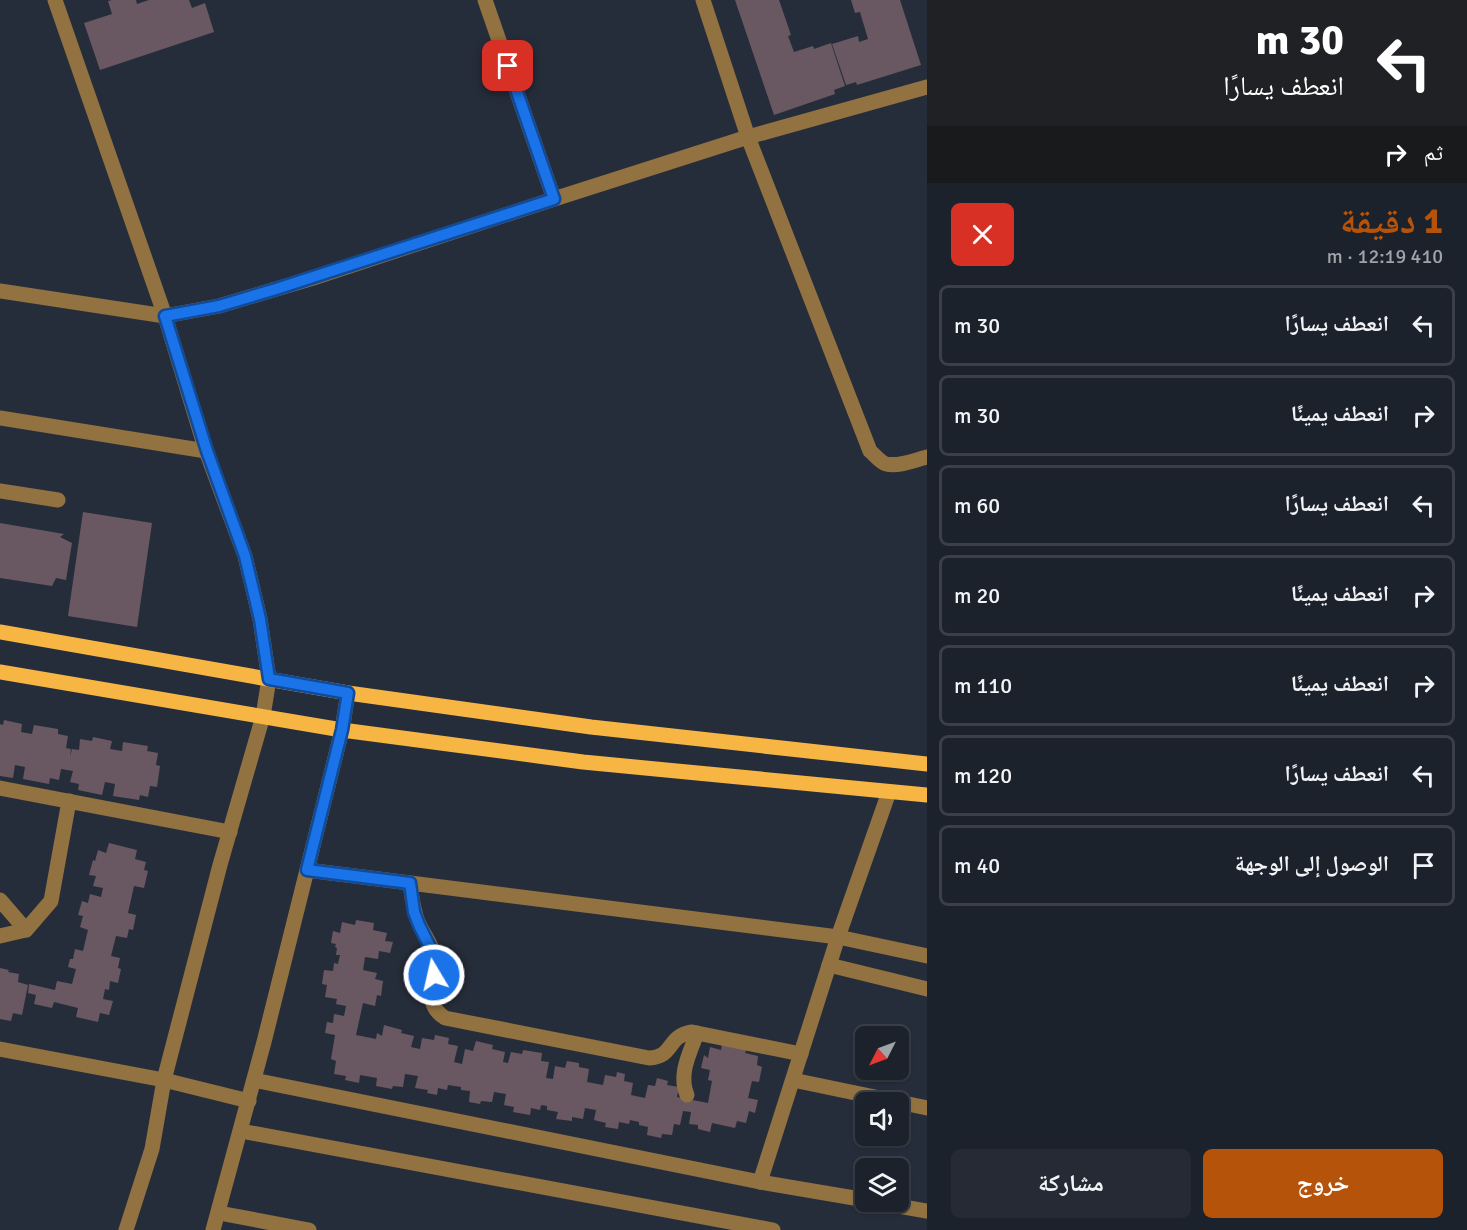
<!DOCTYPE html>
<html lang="ar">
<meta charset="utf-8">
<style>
body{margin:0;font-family:Signika,"Noto Naskh Arabic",sans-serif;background:#252a34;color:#f1f3f6;direction:rtl;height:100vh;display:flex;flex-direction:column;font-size:22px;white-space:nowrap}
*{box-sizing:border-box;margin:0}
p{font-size:20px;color:#a0a4a9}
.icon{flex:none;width:33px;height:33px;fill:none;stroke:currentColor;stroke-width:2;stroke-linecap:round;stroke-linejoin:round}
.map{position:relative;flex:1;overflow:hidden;direction:ltr}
.details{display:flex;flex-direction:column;background:#1c222c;width:540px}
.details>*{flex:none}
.top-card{background:#202124;color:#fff;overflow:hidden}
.needle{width:39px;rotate:228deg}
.buttons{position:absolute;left:855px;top:1026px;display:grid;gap:12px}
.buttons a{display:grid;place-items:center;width:54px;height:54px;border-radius:9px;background:#1c222c;box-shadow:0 2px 4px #0004,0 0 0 2px #3a3f48;font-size:30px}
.pin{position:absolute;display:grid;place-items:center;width:51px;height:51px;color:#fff;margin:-26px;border-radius:12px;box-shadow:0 3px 9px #0006}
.me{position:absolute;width:66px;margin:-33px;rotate:351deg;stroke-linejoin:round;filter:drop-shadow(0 0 4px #0008)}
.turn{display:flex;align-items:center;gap:21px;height:126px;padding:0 24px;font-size:27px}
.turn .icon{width:78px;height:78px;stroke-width:2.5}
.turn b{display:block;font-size:42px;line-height:51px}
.then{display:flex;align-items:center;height:57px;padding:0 24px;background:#0003;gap:12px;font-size:22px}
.round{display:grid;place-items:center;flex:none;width:63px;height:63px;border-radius:9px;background:#252a34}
.overview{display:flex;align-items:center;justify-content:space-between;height:102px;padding:0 24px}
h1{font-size:36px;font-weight:700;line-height:45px;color:#b45309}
.primary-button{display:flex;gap:12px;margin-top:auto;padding:12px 24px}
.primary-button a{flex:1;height:69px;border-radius:9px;background:#b45309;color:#fff;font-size:24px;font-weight:700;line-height:69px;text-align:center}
.primary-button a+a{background:#252a34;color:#f1f3f6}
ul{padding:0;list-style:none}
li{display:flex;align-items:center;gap:18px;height:81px;margin:0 12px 9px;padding:0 12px;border:3px solid #3a3f48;border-radius:9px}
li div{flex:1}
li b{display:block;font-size:22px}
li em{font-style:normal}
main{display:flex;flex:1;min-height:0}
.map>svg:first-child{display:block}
</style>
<main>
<section class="details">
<div class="top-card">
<div class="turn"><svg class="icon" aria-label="left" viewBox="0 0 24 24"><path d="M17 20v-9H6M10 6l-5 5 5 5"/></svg><div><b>30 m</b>انعطف يسارًا</div></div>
<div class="then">ثم<svg class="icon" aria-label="right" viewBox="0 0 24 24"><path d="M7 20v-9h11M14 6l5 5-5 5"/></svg></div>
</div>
<div class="overview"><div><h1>1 دقيقة</h1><p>410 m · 12:19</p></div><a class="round" style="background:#d93025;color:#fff"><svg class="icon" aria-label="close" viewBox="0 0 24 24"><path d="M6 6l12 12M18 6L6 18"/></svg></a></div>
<ul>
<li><svg class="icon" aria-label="left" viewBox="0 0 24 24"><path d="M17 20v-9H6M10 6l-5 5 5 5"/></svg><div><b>انعطف يسارًا</b></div><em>30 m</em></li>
<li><svg class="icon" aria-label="right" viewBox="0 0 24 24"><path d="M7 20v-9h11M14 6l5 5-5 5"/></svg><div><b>انعطف يمينًا</b></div><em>30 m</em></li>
<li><svg class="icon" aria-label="left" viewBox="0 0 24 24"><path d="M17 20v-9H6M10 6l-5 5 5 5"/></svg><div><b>انعطف يسارًا</b></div><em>60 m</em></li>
<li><svg class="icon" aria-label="right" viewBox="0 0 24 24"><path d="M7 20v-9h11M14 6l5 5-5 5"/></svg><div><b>انعطف يمينًا</b></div><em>20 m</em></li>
<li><svg class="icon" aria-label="right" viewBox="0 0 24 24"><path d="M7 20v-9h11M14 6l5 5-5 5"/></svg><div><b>انعطف يمينًا</b></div><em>110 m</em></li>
<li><svg class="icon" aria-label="left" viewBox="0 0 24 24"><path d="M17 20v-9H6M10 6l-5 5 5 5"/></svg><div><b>انعطف يسارًا</b></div><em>120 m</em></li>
<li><svg class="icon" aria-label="arrive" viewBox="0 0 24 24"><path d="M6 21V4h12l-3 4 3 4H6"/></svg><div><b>الوصول إلى الوجهة</b></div><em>40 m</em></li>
</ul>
<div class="primary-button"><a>خروج</a><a>مشاركة</a></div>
</section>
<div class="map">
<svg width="927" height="1230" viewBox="0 0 927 1230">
<rect width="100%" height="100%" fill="#262d3a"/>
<g fill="#695862">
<path d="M112,0h24l1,4 12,-4h40l3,8 13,-5 9,29 -114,38 -16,-47 28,-9 -4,-13z"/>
<path d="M735,0h44l12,35 -3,1 6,16 19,-6 1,3 17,-6 14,43 -11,4 1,4 -61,21z"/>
<path d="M851,0h49l21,65 -64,20 -1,-3 -10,3 -14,-41 26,-8 1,6 9,-3 -8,-27 -5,1z"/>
<path d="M83,512l69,11 -15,104 -69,-11z"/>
<path d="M0,523l64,11 -4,3 12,6 -6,37 -10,-2 -4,8 -52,-8z"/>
<path d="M4,720l18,4 -1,8 11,2 2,-9 24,4v5l10,2 -2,12 5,1 -1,8 2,-8 7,1 1,-11 12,2 1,-4 19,4 -2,8 12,2 1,-9 25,4 -1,5 11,2 -2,12 4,1 -3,21 -7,-1 -2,11 -8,-2 -1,5 -26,-4 2,-12 -10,-2 -3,13 -24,-5 1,-6 -9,-2 3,-11 -12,-2 -2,11 -9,-2 -1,6 -26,-5 2,-12 -10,-2 -2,13 -13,-2v-52l3,1z"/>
<path d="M109,843l28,7 -2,9 11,3 -2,8 4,1 -4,17 -10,-2 -6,27 8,2 -3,15 -4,-1 -2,9 -11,-2 -5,20 9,2 -2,10 3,1 -3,14 -8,-2 -1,9 -4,-1 -2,10 10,2 -4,14 -9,-2 -2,9 -22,-5 2,-9 -24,-6 -2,6 -18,-4 2,-9 -8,-2 1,-9 26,6 2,-9 15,3 4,-15 -8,-2 2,-8h3l2,-10 8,2 5,-21 -8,-3 3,-11 -5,-1 4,-14 6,2 2,-9 11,3 2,-9 -10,-2 3,-10 -7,-1 4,-15 2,1 3,-11 8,3z"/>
<path d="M356,920l18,3 -1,7 14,3 -2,8 8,1 -3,11 -11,-2 -1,8 -13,-2 -2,13 14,3 -2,6 8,2 -2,15 -4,-1 -2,11 -12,-3 -7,32 20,4 1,-6 5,3 2,-11 18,5 -1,3 13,3 -3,11 9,2 2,-11 12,2 1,-5 14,3 -1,6 10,2 -4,16 8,2 3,-15 8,2 3,-10 17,4 -1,4 13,3 -2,10 5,1 3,-11 11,2 1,-4 19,3 -1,8 8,1 -3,16 7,1 2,-13 10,2 2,-7 12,2v4l10,2 -2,13 16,3 2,-10 11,2 1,-5 8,2 -1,7 9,2 -2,12 14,3 3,-13 7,1 2,-8 11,3 -1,4 12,2 -2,10 31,6 4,-22 -4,-1 2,-10 -9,-2 3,-13 4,3 2,-11 11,3 1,-6 24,6 -1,3 13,3 -1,9 5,2 -3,15 -7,-1 -4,17 10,2 -3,13 -6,-2 -3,12 -9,-2 -2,7 -23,-5 -2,9 -12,-3v-4l-9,-1 2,-12 -8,-1 -3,14 -6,-1 -2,11 -10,-1 -1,4 -14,-3 1,-8 -9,-2v-3l-9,-2 -1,4 -10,-2 -1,7 -13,-2 1,-4 -12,-3 2,-10 -11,-2 -2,11 -11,-2v4l-16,-2 2,-7 -11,-2v-4l-6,-1 -1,5 -9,-2 -1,7 -17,-3 1,-5 -10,-2 2,-11 -12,-2 -2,10 -11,-1 -1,3 -11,-2 1,-11 -9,-1v-3l-13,-2 -1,5 -9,-2 -1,7 -10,-2 1,-3 -13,-2 3,-12 -13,-2 -2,13 -10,-1 -1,3 -16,-3 1,-8 -17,-3 -1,8 -14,-3 1,-4 -12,-2 2,-13 -5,-2 4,-24 -10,-2 2,-11 6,1 1,-9 10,2 2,-10 -10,-2 1,-5 -12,-2 2,-12 -5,-1 2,-14 9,1 1,-8 4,1 2,-9h-4l1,-7 -2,-1 1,-3 -5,-1 2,-12 7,2 2,-11 13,3z"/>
<path d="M0,968l9,2 -1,2 11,2 -1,8 10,3 -6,30 -9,-2 -2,8 -11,-2z"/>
</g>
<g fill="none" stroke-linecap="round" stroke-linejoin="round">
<g stroke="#917240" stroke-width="15">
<path d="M55,0l110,316 41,135 39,105 15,63 9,60 -6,37 -43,149 -56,215 -12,69 -26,81"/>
<path d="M485,0l69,199"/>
<path d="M703,0l45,137 122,314c5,4 10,11 16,13 13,3 29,-4 41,-7"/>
<path d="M0,291l165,25 54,-10 94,-28 241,-79 194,-62 179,-50"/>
<path d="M0,418l206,33"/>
<path d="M0,491l58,9"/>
<path d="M0,788l230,44"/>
<path d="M307,870l531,67 89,19"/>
<path d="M410,883c2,14 3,29 9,41 5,11 14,22 16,34 3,23 -14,45 10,60l204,40c26,-1 17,-22 43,-26l109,22"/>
<path d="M0,900l26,30"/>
<path d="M0,936l26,-6 25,-29 18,-100"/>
<path d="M829,965l98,24"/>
<path d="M0,1049l164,31 85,21"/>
<path d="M254,1080l506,102 106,18"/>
<path d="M793,1080l134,28"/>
<path d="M687,1095c-9,-21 3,-42 10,-62"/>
<path d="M241,1131l532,99"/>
<path d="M760,1182l78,-245 51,-145"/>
<path d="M875,1202l52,9"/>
<path d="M219,1213l90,17"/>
<path d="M213,1230l51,-188 78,-312 6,-37"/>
</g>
<g stroke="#f7b643" stroke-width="15">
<path d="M0,632l348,61 243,34 336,37"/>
<path d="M0,672l342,58 241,32 344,33"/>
</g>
</g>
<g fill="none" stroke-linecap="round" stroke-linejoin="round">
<g stroke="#114b97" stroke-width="15">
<path id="route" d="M434,975l1,-18 -16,-32 -5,-13 -4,-29 -103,-13 35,-140 6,-37 -79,-14 -9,-60 -15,-63 -38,-105 -42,-135 54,-10 57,-17 278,-90 -46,-133"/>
</g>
<use href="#route" stroke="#1a73e8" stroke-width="10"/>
</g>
</svg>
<div class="buttons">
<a><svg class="needle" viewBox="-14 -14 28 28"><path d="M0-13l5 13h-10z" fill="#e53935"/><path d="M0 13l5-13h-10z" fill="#a0a4a9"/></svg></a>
<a><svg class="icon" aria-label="sound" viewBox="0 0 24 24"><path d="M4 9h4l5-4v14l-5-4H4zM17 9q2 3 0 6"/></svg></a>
<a><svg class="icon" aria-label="layers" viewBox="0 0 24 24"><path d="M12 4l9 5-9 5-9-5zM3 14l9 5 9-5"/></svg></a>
</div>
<div class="pin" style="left:508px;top:66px;background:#d93025"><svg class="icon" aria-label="arrive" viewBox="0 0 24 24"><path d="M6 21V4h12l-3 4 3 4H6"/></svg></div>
<svg class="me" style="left:434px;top:975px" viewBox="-20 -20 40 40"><circle r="17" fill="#1a73e8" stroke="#fff" stroke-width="3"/><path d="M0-11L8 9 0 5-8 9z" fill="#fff"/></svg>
</div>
</main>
